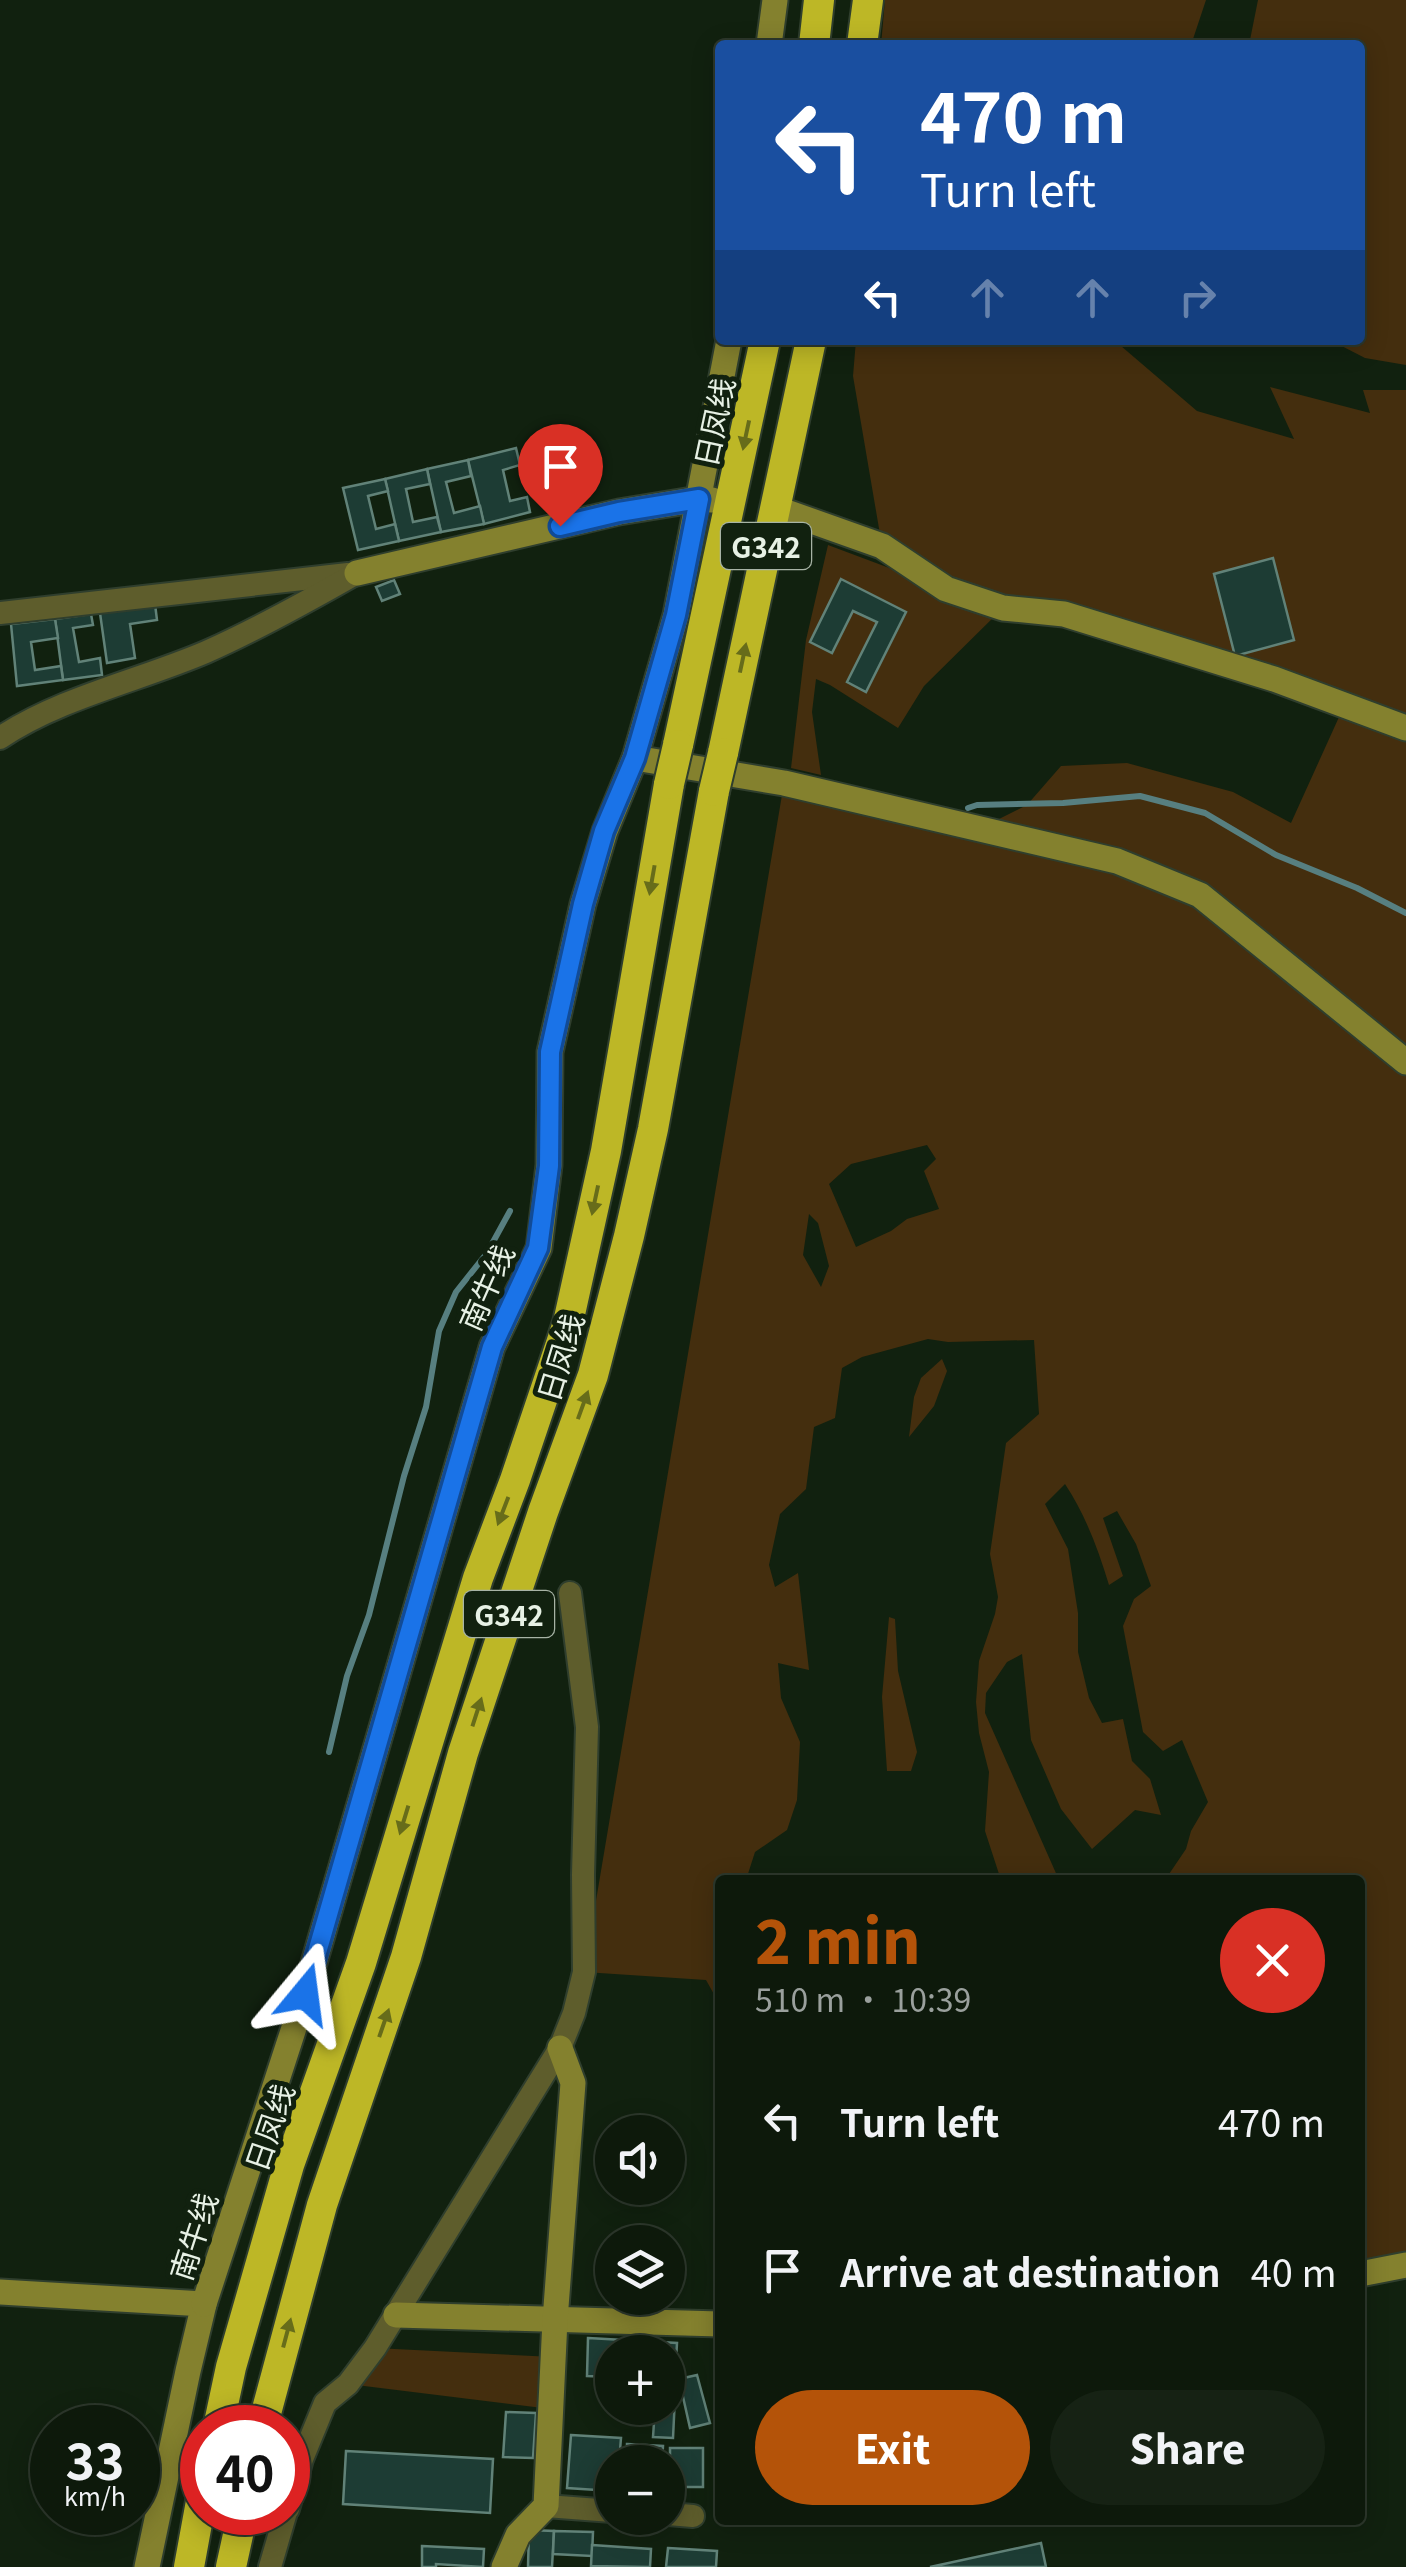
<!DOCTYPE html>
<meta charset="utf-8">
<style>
body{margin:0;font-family:Georgia,"Noto Sans SC",serif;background:#162214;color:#f1f3f6;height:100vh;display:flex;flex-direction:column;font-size:38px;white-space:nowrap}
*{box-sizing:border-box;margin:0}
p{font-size:32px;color:#9aa09d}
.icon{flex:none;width:55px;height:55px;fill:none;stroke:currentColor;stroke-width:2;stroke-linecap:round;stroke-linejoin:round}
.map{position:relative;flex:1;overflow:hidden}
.details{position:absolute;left:715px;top:1875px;width:650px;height:650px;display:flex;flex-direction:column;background:#0d190b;border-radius:10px;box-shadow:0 5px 25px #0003,0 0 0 2px #2d382c}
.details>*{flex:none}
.hud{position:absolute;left:715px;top:40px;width:650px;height:305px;border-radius:10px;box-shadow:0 5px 25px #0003,0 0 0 2px #2d382c;background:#1a4fa0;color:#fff;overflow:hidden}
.tools{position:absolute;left:595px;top:2115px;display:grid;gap:20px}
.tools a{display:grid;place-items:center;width:90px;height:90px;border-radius:50%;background:#0d190b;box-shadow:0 5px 25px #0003,0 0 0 2px #2d382c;font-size:50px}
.speed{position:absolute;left:30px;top:2405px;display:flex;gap:20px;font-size:50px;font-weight:700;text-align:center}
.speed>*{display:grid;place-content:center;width:130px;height:130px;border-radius:50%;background:#0d190b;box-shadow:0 5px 25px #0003,0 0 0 2px #2d382c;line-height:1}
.speed small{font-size:25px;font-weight:400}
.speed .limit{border:15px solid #d22;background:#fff;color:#111}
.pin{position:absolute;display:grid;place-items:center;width:85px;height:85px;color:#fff;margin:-102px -42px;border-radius:50% 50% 50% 0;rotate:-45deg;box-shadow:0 0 10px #0007}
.pin .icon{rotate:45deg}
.me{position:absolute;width:110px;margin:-55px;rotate:16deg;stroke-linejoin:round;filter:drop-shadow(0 0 8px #0008)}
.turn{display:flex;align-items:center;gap:35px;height:210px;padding:0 40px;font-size:45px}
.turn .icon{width:130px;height:130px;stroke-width:2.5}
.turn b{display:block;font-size:70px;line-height:85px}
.lanes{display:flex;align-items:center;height:95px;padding:0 40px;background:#0003;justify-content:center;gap:50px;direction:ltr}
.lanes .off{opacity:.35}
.round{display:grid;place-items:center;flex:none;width:105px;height:105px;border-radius:52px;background:#162214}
.summary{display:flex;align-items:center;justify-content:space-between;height:170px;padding:0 40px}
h1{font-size:60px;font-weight:800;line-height:75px;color:#b45309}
.primary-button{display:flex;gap:20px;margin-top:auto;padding:20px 40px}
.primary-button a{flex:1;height:115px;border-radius:60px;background:#b45309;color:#fff;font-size:40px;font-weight:800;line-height:115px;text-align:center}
.primary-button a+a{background:#162214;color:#f1f3f6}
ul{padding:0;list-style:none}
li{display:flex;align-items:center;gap:30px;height:150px;padding:0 40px}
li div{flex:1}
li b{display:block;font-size:38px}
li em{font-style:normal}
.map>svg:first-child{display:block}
</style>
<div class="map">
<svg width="1406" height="2567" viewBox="0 0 1406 2567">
<rect width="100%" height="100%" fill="#11210f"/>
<g fill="#442e0e" fill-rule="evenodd">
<path d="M885,0h321l-15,45h-310z"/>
<path d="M1258,0h148v365l-41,-7 -35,-18h30v-295h-111z"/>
<path d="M856,340h258l83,71 97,28 -24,-52 100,26 -7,-23h43v1875l-46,9v-394h-195l21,-31 5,-18 17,-29 -26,-62 -19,11 -20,-19 -20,-106 11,-27 17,-13 -15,-42 -19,-33 -14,7 20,58 -14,9c-11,-36 -23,-69 -44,-101l-20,20 23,45 10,64v39l11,46 13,25 21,-4 9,42 18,18 11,36 -26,-5 -43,39 -31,-40 -30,-69 -9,-86 -15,8 -21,31 -1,20 74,167h-56l-4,-6 -14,-43 4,-59 -10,-39 -3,-31 3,-41 16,-47 3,-17 -8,-43 16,-111 33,-29 -5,-74 -86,2 -20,-3 -66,18 -20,11 -7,50 -21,9 -8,62 -26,25 -11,51 6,22 23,-14 11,97 -31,-7 3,35 19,44 -3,58 -10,30 -32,22 -9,28h-26v125l-14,-25 -122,-8 200,-1189 197,45 46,-23 34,-39 66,-3 106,29 58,31 53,-117 -341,-98 -79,78 -26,42 -68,-43 -14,-6 -4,33 9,63 -30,-7 15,-128 22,-95 112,42 -58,-41 -29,-170zM927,1145l9,14 -12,12 15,38 -32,10 -16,12 -35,16 -27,-63 22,-20zM809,1214l9,9 11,43 -8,21 -18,-32z"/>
<path d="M942,1359l5,12 -13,35 -25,31 5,-40 7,-19z"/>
<path d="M889,1617l6,2 3,52 19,81 -6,19h-24l-5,-74z"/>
<path d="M375,2348l178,9 -2,52 -203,-25z"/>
</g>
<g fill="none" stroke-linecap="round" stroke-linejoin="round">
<g stroke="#577f80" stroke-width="6">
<path d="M968,808l9,-3 86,-2 77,-7 65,17 71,42 81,33 49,25"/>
<path d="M329,1752l18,-76 22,-61 35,-139 22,-69 13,-76 17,-39 31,-39 23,-42"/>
</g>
</g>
<g fill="#1d3c34" stroke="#618278" stroke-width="2.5">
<path d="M516,448l4,17 -17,5 7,31 17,-4 3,15 -46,12 -16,-64z"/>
<path d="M468,460l3,16 -25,6 8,31 26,-7 4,18 -43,8 -14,-63z"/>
<path d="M427,469l3,15 -24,5 7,33 24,-5 4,15 -42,9 -14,-62z"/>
<path d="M385,479l3,12 -20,5 8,33 19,-5 4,17 -41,9 -15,-62z"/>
<path d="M1273,558l21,82 -59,16 -21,-82z"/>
<path d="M841,579l65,33 -40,80 -19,-10 30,-60 -24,-11 -21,42 -22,-11z"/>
<path d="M394,580l6,14 -18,7 -6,-14z"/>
<path d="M155,604l2,16 -27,4 5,34 -28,5 -7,-50z"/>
<path d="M91,614l2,11 -20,3 6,34 21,-4 2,17 -39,5 -8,-61z"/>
<path d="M55,619l3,19 -27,4 4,28 26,-4 2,14 -46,6 -6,-62z"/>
<path d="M588,2338l89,5 -2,37h-7v-28h-56v25l-25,-1z"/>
<path d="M697,2375l13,48 -20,5 -11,-49z"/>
<path d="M668,2397h7l-2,41 -20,-1 2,-29h13z"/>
<path d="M506,2412l30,1 -3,45 -30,-1z"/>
<path d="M571,2435l50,3 -2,24h-7v29l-45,-3z"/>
<path d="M627,2444l36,2 -1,16h-35z"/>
<rect x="670" y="2448" width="33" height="39"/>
<path d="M346,2451l147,8 -3,54 -147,-9z"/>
<path d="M529,2530l25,1 -2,36h-24z"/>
<path d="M554,2531l39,1 -1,24 -39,-2z"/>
<path d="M1041,2543l5,24h-116z"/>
<path d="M592,2545l59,4 -1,18 -59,-1z"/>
<path d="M422,2546l62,3 -1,18 -47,-3v3h-14z"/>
<path d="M668,2548l49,3 -1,16h-50z"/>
</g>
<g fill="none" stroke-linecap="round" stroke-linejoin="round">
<g stroke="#2f3e2d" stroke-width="26">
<g id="street">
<path d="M0,613l348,-39"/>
<path d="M0,738c59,-40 141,-58 206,-86 52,-23 102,-51 151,-79"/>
<path d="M546,2506l66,5"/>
<path d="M288,2509l14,-50 23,-56 23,-19 27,-36 185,-300 14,-35 10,-41 -1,-97 4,-148 -17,-134"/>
<path d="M668,2514l25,2"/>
<path d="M270,2567l16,-55"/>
</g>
</g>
<g stroke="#2f3e2d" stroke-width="29">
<g id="secondary">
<path d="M769,45l6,-45"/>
<path d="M775,508l107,38 64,43 57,19 61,6 210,65 132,49"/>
<path d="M357,573l262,-61 80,-13 13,1"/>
<path d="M635,758l149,25 333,78 83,34 206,167"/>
<path d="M1360,2274l46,-9"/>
<path d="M0,2292l204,12 -16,67 -41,196"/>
<path d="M204,2304l101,-310 187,-647 47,-99 10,-83 1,-113 33,-148 22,-73 30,-73 41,-143 53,-275"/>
<path d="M396,2315l324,9"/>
<path d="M504,2567l14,-32 28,-29 9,-186 18,-237 -13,-35"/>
</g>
</g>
<g stroke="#2f3e2d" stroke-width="34">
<g id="highway">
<path d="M814,45l5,-45"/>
<path d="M862,45l6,-45"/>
<path d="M678,745l87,-405"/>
<path d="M723,753l88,-413"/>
<path d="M218,2428l13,-61 58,-202 72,-202 117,-385 37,-98 53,-157 38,-172 63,-367"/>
<path d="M262,2428l60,-223 84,-248 57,-204 80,-241 50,-137 36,-139 24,-107 61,-338"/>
<path d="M189,2567l13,-71"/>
<path d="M231,2567l12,-55"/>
</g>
</g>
<use href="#street" stroke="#5e5d2c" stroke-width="22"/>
<use href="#secondary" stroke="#84812e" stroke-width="25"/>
<use href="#highway" stroke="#bdb726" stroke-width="30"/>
<g stroke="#2f3e2d" stroke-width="34" stroke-linecap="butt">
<g id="highway-bridge">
<path d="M669,784l9,-39"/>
<path d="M714,791l9,-38"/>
</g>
</g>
<use href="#highway-bridge" stroke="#bdb726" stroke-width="30"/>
</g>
<defs><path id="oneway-solid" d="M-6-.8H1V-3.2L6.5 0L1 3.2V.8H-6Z" transform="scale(2.5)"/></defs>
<g fill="#676c1a">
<use href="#oneway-solid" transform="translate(746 435) rotate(102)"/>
<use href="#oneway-solid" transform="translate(743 658) rotate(-78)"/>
<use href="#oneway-solid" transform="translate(652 880) rotate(100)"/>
<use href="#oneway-solid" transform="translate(595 1200) rotate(102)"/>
<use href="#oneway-solid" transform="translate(583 1405) rotate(-70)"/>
<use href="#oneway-solid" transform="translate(503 1511) rotate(111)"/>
<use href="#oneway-solid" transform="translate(477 1712) rotate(-72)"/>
<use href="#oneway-solid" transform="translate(404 1820) rotate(107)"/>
<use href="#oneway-solid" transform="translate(384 2023) rotate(-71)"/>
<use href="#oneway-solid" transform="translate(287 2333) rotate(-75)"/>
</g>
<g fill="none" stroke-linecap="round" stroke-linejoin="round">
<g stroke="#114b97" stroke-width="25">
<path id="route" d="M305,1994l187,-647 46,-99 11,-82 1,-114 33,-148 21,-73 31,-73 41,-143 23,-116 -80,13 -59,14"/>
</g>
<use href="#route" stroke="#1a73e8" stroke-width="18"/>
</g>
<g text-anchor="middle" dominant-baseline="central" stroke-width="10" stroke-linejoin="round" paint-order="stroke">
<g fill="#11210f" stroke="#a7b3a5" stroke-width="2.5">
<rect x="721" y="523" width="90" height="46" rx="8"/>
<rect x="464" y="1591" width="90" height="46" rx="8"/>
</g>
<g font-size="28" font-weight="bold" fill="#e7f1e5">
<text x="766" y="546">G342</text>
<text x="509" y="1614">G342</text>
</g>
<g font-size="30" fill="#e7f1e5" stroke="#11210f">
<text transform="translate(713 422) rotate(-78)">日凤线</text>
<text transform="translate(485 1287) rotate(-66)">南牛线</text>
<text transform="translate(559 1357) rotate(-73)">日凤线</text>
<text transform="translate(268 2127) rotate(-71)">日凤线</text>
<text transform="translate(192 2236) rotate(-72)">南牛线</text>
</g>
</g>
</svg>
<div class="tools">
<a><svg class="icon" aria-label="sound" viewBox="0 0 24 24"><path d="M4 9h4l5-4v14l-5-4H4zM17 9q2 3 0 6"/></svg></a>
<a><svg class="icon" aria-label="layers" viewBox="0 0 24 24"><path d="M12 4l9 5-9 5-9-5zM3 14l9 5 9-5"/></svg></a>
<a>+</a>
<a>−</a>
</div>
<div class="speed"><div>33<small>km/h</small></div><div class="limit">40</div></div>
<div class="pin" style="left:560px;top:526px;background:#d93025"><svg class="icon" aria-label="arrive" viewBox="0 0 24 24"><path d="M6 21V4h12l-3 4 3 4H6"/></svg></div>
<svg class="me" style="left:305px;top:1994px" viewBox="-20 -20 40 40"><path d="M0-17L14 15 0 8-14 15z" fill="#1a73e8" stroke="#fff" stroke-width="4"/></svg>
<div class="hud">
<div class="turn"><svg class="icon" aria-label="left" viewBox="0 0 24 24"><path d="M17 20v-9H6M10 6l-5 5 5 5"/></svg><div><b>470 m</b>Turn left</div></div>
<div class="lanes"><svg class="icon" aria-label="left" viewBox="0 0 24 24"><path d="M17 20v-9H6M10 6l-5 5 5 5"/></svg><svg class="icon off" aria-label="ahead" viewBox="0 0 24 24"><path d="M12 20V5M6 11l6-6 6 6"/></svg><svg class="icon off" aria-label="ahead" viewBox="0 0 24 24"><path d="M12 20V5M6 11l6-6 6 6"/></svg><svg class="icon off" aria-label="right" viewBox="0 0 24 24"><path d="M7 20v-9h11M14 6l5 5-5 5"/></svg></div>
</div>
<section class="details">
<div class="summary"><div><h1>2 min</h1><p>510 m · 10:39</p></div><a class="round" style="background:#d93025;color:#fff"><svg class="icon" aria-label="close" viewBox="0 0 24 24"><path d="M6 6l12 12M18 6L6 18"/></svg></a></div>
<ul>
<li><svg class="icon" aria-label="left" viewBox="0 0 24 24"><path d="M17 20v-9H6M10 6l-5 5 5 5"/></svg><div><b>Turn left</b></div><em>470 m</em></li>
<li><svg class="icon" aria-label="arrive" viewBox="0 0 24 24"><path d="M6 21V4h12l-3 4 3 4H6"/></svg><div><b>Arrive at destination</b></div><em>40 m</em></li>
</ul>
<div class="primary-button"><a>Exit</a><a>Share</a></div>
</section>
</div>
